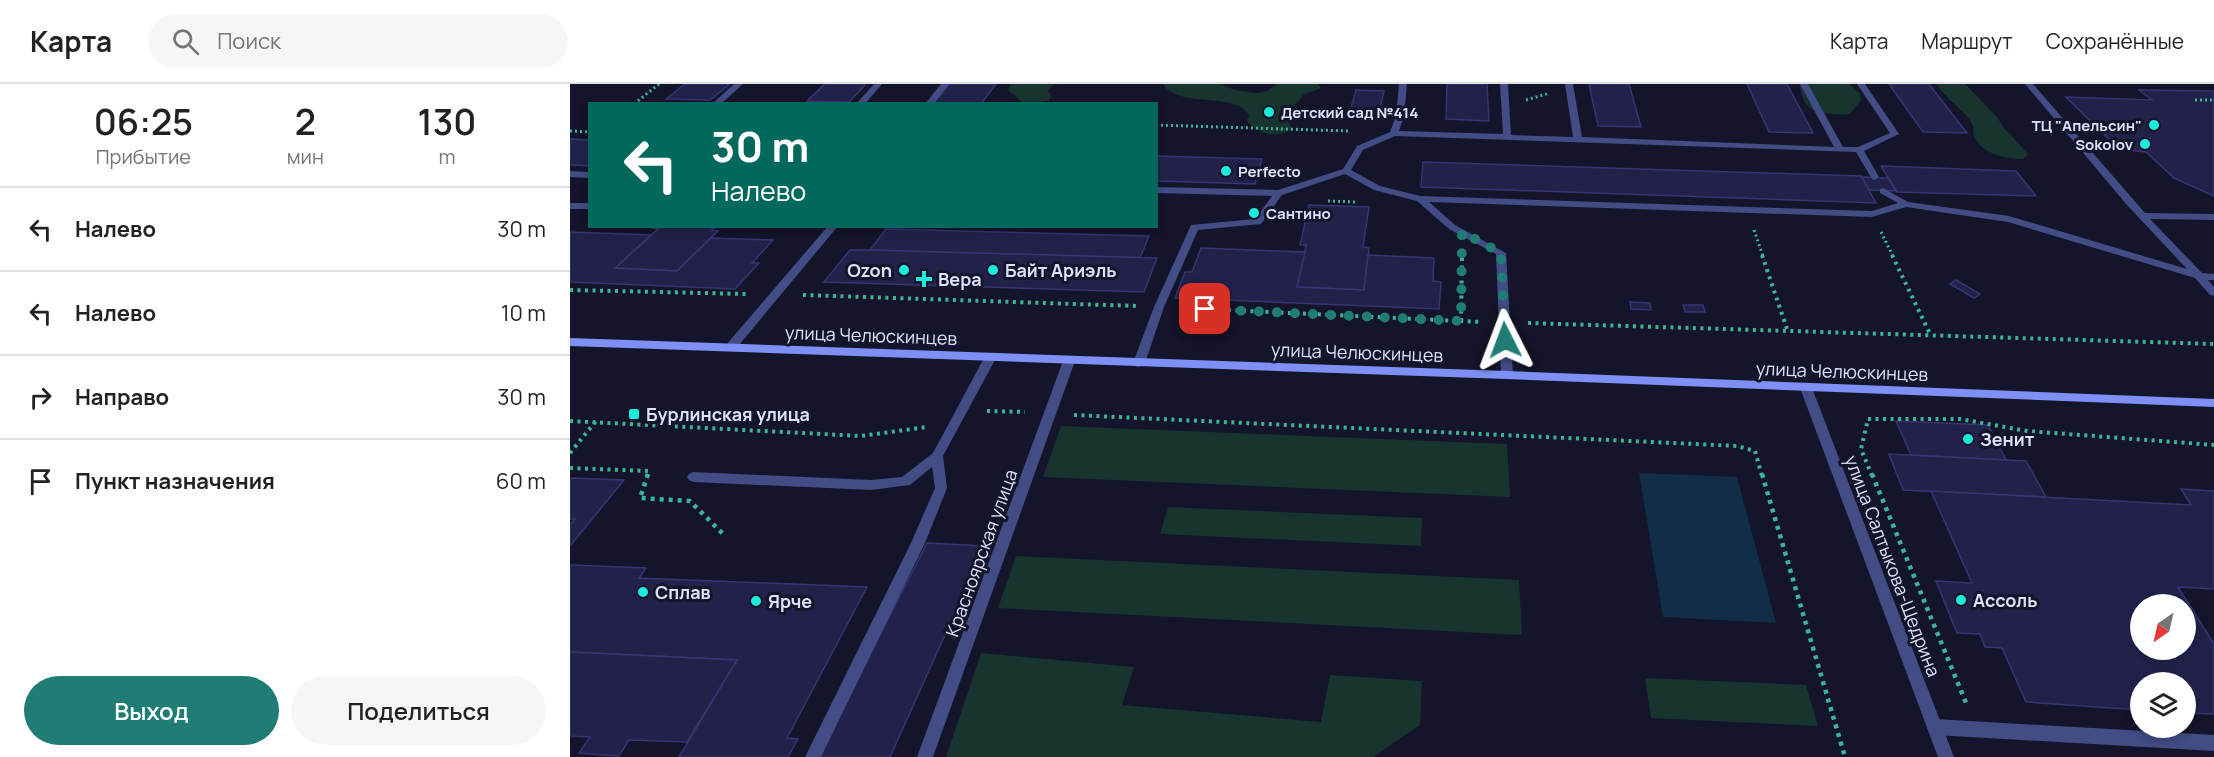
<!DOCTYPE html>
<html lang="ru">
<meta charset="utf-8">
<style>
body{margin:0;font-family:Manrope,sans-serif;background:#f6f6f6;color:#222;height:100vh;display:flex;flex-direction:column;font-size:22px;white-space:nowrap}
*{box-sizing:border-box;margin:0}
p{font-size:20px;color:#767676}
.icon{flex:none;width:33px;height:33px;fill:none;stroke:currentColor;stroke-width:2;stroke-linecap:round;stroke-linejoin:round}
.map{position:relative;flex:1;overflow:hidden}
.panel{display:flex;flex-direction:column;background:#fff;width:570px}
.panel>*{flex:none}
.banner{position:absolute;left:18px;top:18px;width:570px;height:126px;border-radius:0px;box-shadow:0 3px 9px #0003;background:#00695c;color:#fff;overflow:hidden}
.needle{width:39px;rotate:214deg}
.fabs{position:absolute;left:1560px;top:510px;display:grid;gap:12px}
.fabs a{display:grid;place-items:center;width:66px;height:66px;border-radius:50%;background:#fff;box-shadow:0 3px 9px #0003;font-size:30px}
.pin{position:absolute;display:grid;place-items:center;width:51px;height:51px;color:#fff;margin:-26px;border-radius:12px;box-shadow:0 3px 9px #0006}
.me{position:absolute;width:66px;margin:-33px;rotate:357deg;stroke-linejoin:round;filter:drop-shadow(0 0 4px #0008)}
.turn{display:flex;align-items:center;gap:21px;height:126px;padding:0 24px;font-size:27px}
.turn .icon{width:78px;height:78px;stroke-width:2.5}
.turn b{display:block;font-size:42px;line-height:51px}
.eta{display:flex;justify-content:space-evenly;align-items:center;height:102px;text-align:center}
.eta b{font-size:36px;font-weight:600;line-height:42px}
.cta{display:flex;gap:12px;margin-top:auto;padding:12px 24px}
.cta a{flex:1;height:69px;border-radius:36px;background:#1f7d76;color:#fff;font-size:24px;font-weight:600;line-height:69px;text-align:center}
.cta a+a{background:#f6f6f6;color:#222}
ul{padding:0;list-style:none}
li{display:flex;align-items:center;gap:18px;height:84px;padding:0 24px;border-top:2px solid #e0e0e0}
li div{flex:1}
li b{display:block;font-size:22px}
li em{font-style:normal}
header{display:flex;align-items:center;gap:36px;box-sizing:border-box;height:84px;padding:0 30px;background:#fff;border-bottom:2px solid #e0e0e0}
header strong{font-size:28px}
nav{display:flex;gap:33px;margin-inline-start:auto;font-size:21px}
.search{width:420px;height:54px;background:#f6f6f6;display:flex;align-items:center;gap:15px;box-sizing:border-box;padding:0 21px;border-radius:33px;color:#767676;font-size:22px}
main{display:flex;flex:1;min-height:0}
.map>svg:first-child{display:block}
</style>
<header>
<strong>Карта</strong>
<div class="search"><svg class="icon" aria-label="search" viewBox="0 0 24 24"><circle cx="10" cy="10" r="6"/><path d="M15 15l6 6"/></svg>Поиск</div>
<nav><a>Карта</a><a>Маршрут</a><a>Сохранённые</a></nav>
</header>
<main>
<section class="panel">
<div class="eta">
<div><b>06:25</b><p>Прибытие</p></div>
<div><b>2</b><p>мин</p></div>
<div><b>130</b><p>m</p></div>
</div>
<ul>
<li><svg class="icon" aria-label="left" viewBox="0 0 24 24"><path d="M17 20v-9H6M10 6l-5 5 5 5"/></svg><div><b>Налево</b></div><em>30 m</em></li>
<li><svg class="icon" aria-label="left" viewBox="0 0 24 24"><path d="M17 20v-9H6M10 6l-5 5 5 5"/></svg><div><b>Налево</b></div><em>10 m</em></li>
<li><svg class="icon" aria-label="right" viewBox="0 0 24 24"><path d="M7 20v-9h11M14 6l5 5-5 5"/></svg><div><b>Направо</b></div><em>30 m</em></li>
<li><svg class="icon" aria-label="arrive" viewBox="0 0 24 24"><path d="M6 21V4h12l-3 4 3 4H6"/></svg><div><b>Пункт назначения</b></div><em>60 m</em></li>
</ul>
<div class="cta"><a>Выход</a><a>Поделиться</a></div>
</section>
<div class="map">
<svg width="1644" height="673" viewBox="0 0 1644 673">
<rect width="100%" height="100%" fill="#14142a"/>
<g fill="#17342e">
<path d="M441,0h49l-7,1 -5,6 3,5 -2,5 -25,3 -16,-14z"/>
<path d="M593,0h57l15,6 22,3 10,-2 10,-7h41l3,4 -18,7c-5,10 -14,11 -16,22l5,12c-13,10 -35,5 -45,-8l2,-6c-14,-24 -71,-6 -86,-31z"/>
<path d="M1229,0h51l10,10 1,6 -11,14c-13,1 -38,1 -45,-12 -3,-5 -4,-12 -6,-18z"/>
<path d="M1366,0h29l32,33 7,11 24,26 -5,5c-17,0 -42,-5 -49,-23 -1,-5 0,-10 -3,-14 -7,-12 -25,-23 -35,-38z"/>
<path d="M491,342l446,18 3,53 -467,-20z"/>
<path d="M598,423l254,11 -1,28 -261,-12z"/>
<path d="M446,472l503,24 3,55 -524,-27z"/>
<path d="M411,569l153,14 -12,38 199,17 9,-47 92,6 -2,44 -47,32h-427z"/>
<path d="M1075,594l161,7 12,41 -167,-8z"/>
</g>
<path fill="#102e47" d="M1069,389l98,4 39,146 -113,-6z"/>
<g fill="#22214a" stroke="#363574" stroke-width="1.5" fill-rule="evenodd">
<path d="M115,0h45l-20,16 -44,-1z"/>
<path d="M255,0h41l-17,18 -42,-1z"/>
<path d="M379,0h47l-15,20h-49z"/>
<path d="M877,0h40l2,37 -43,-2z"/>
<path d="M1019,0h40l12,43 -43,-1z"/>
<path d="M1177,0h40l26,49 -44,-1z"/>
<path d="M1319,0h40l38,49 -44,-1z"/>
<path d="M786,6l28,1 -6,26 -29,-2z"/>
<path d="M1569,6l75,1v105l-40,-18 -28,-26 -27,-3 -53,-52 86,3z"/>
<path d="M0,55l20,1v26l-20,-1z"/>
<path d="M586,72l106,3 -7,25 -99,-3z"/>
<path d="M853,78l438,14 15,27 -455,-16z"/>
<path d="M1311,82l135,5 20,25 -139,-4z"/>
<path d="M1292,93l26,1 8,13 -27,-1z"/>
<path d="M739,121l60,2 -6,40 6,1 -5,42 -67,-3 9,-42h-6z"/>
<path d="M84,142h62l-4,4 6,1 -41,40 -62,-3 43,-39 -6,-1z"/>
<path d="M316,145l263,7 -9,22 -270,-8z"/>
<path d="M0,148l81,3 -36,33 62,3 34,-33 62,2 -21,23h7l-24,26 -165,-7z"/>
<path d="M631,164l104,4 -8,35 67,3 4,-35 66,3 -1,23 8,1 -2,27 -264,-11 10,-26h7z"/>
<path d="M280,166h20l287,8 -13,34 -320,-10z"/>
<path d="M1386,196l24,14 -6,4 -24,-14z"/>
<path d="M1060,218l20,1 1,7 -20,-1z"/>
<path d="M1113,221h20l2,7h-20z"/>
<path d="M1326,337l92,4 18,35 -95,-5z"/>
<path d="M1319,370l137,7 20,36 -143,-7z"/>
<path d="M0,394l54,2 -54,66v-21l5,-6h-5z"/>
<path d="M1611,405l33,2v98l-36,-2 36,57v70l-28,-1v-31h-46v28l-114,-8 -24,-54 -17,-1 -5,-13 -23,-1 -21,-52 36,2 -41,-92 260,14zM1570,520h46v46h-46z"/>
<path d="M357,459l58,3 -95,211h-72z"/>
<path d="M0,481l76,3 -7,10 228,9 -80,151 11,1 -10,18h-109l58,-97 -167,-8z"/>
<path d="M0,568l167,8 -50,82 -58,-2 -10,16 -16,-1 -24,-2 11,-16 -20,-1z"/>
</g>
<g fill="none" stroke-linecap="round" stroke-linejoin="round">
<g stroke="#3bb598" stroke-width="3" stroke-dasharray="2 3" stroke-linecap="butt">
<path d="M956,16l24,-7"/>
<path d="M1625,16h19"/>
<path d="M64,20l25,-20"/>
<path d="M586,41l192,6"/>
<path d="M0,47l20,1"/>
<path d="M758,117l28,1"/>
<path d="M1184,146l9,26"/>
<path d="M1311,148l12,24"/>
</g>
<g stroke="#3bb598" stroke-width="4" stroke-dasharray="3 4.5" stroke-linecap="butt">
<path d="M1192,171l26,77"/>
<path d="M1322,171l39,81"/>
<path d="M0,206l177,4"/>
<path d="M233,211l334,11"/>
<path d="M613,224l299,14"/>
<path d="M891,237l1,-65"/>
<path d="M958,239l686,21"/>
<path d="M417,327l38,1"/>
<path d="M504,331l663,31 18,5 7,25"/>
<path d="M0,337l291,15 66,-9"/>
<path d="M0,369l26,-32"/>
<path d="M0,384l79,3 -2,5"/>
<path d="M1302,392l-11,-27 7,-30h92l67,12 187,14"/>
</g>
<g stroke="#3bb598" stroke-width="4.5" stroke-dasharray="4 5" stroke-linecap="butt">
<path d="M78,390l-8,24 50,3 34,34"/>
<path d="M1192,390l83,283"/>
<path d="M1302,390l94,229"/>
</g>
<g fill="#424c85" fill-rule="evenodd">
<path d="M164,0h9l-22,20h-9z"/>
<path d="M304,0h8l-17,20h-9z"/>
<path d="M371,0h8l-15,20h-9z"/>
<path d="M829,0h8l-3,32 -5,15 104,3 -3,-50h8l3,51 62,2 -8,-53h8l9,53 252,10 -34,-63h8l35,63h15l32,-14 -33,-49h8l34,50 -35,17 15,26 -4,3 -3,-1 -16,-27 -461,-16 -32,14 -12,20 29,16 40,10 452,15 26,-8 -18,-10v-4l3,-1 25,14 101,14 178,53 -60,-64 -102,-121h8l112,129 69,1v6l-64,-1 52,54 12,1v6h-6l6,7v9l-4,-1 -15,-17 -187,-56 -102,-15 -34,10 -443,-15 26,23 51,28 7,122 -6,4 -6,-4 -5,-121 -47,-25 -32,-28 -43,-11 -29,-16 -63,21 -21,29 -63,6 -34,77 -19,56 -6,4 -4,-1 -2,-3 21,-56 37,-82 64,-6 17,-23 -116,-3v-6l122,3 65,-21 14,-23 33,-14 6,-16z"/>
<path d="M0,87l20,1v6l-20,-1z"/>
<rect x="0" y="119" width="20" height="6"/>
<path d="M258,142h10l-104,125h-8l-2,-3 2,-3z"/>
<path d="M420,270l6,4 -53,98 4,32 -22,55 -104,214h-16l106,-214 24,-55 -3,-21 -22,18 -39,5 -178,-8 -4,-2 -2,-3 2,-3 4,-2 178,8 31,-3 31,-24 51,-95z"/>
<path d="M1365,635l279,16v16l-279,-16 -6,-3 -2,-5 2,-5z"/>
</g>
<g fill="#424c85" fill-rule="evenodd">
<path d="M499,273l6,4 -142,396h-16l146,-396z"/>
<path d="M1236,300l6,4 142,369h-16l-138,-369z"/>
</g>
<path fill="#7e90f5" fill-rule="evenodd" d="M0,254l937,33 707,28v8l-707,-28 -937,-33z"/>
</g>
<g fill="none" stroke-linecap="round" stroke-linejoin="round">
<path stroke="#1f7d76" stroke-width="10" stroke-dasharray="0 18" d="M635,225l256,12 1,-89 39,21 4,87"/>
</g>
<g fill="#1beddd" stroke="#14142a" stroke-width="2">
<circle cx="699" cy="28" r="6"/>
<circle cx="1584" cy="41" r="6"/>
<circle cx="1575" cy="60" r="6"/>
<circle cx="656" cy="87" r="6"/>
<circle cx="684" cy="129" r="6"/>
<circle cx="334" cy="186" r="6"/>
<circle cx="423" cy="186" r="6"/>
<path d="M351 186h6v6h6v6h-6v6h-6v-6h-6v-6h6z"/>
<rect x="58" y="324" width="12" height="12" rx="3"/>
<circle cx="1398" cy="355" r="6"/>
<circle cx="73" cy="508" r="6"/>
<circle cx="1391" cy="516" r="6"/>
<circle cx="186" cy="517" r="6"/>
</g>
<g text-anchor="middle" dominant-baseline="central" stroke-width="6" stroke-linejoin="round" paint-order="stroke">
<g font-size="15" font-weight="bold" fill="#dfe1fc" stroke="#14142a" text-anchor="start">
<text x="711" y="28">Детский сад №414</text>
<text x="1572" y="41" text-anchor="end">ТЦ "Апельсин"</text>
<text x="1563" y="60" text-anchor="end">Sokolov</text>
<text x="668" y="87">Perfecto</text>
<text x="696" y="129">Сантино</text>
</g>
<g font-size="18" font-weight="bold" fill="#dfe1fc" stroke="#14142a" text-anchor="start">
<text x="322" y="186" text-anchor="end">Ozon</text>
<text x="435" y="186">Байт Ариэль</text>
<text x="368" y="195">Вера</text>
<text x="76" y="330">Бурлинская улица</text>
<text x="1410" y="355">Зенит</text>
<text x="85" y="508">Сплав</text>
<text x="1403" y="516">Ассоль</text>
<text x="198" y="517">Ярче</text>
</g>
<g font-size="18" fill="#dfe1fc" stroke="#14142a">
<text transform="translate(301 251) rotate(2)">улица Челюскинцев</text>
<text transform="translate(787 268) rotate(2)">улица Челюскинцев</text>
<text transform="translate(1272 287) rotate(2)">улица Челюскинцев</text>
<text transform="translate(411 469) rotate(-70)">Красноярская улица</text>
<text transform="translate(1323 482) rotate(69)">улица Салтыкова-Щедрина</text>
</g>
</g>
</svg>
<div class="fabs">
<a><svg class="needle" viewBox="-14 -14 28 28"><path d="M0-13l5 13h-10z" fill="#e53935"/><path d="M0 13l5-13h-10z" fill="#767676"/></svg></a>
<a><svg class="icon" aria-label="layers" viewBox="0 0 24 24"><path d="M12 4l9 5-9 5-9-5zM3 14l9 5 9-5"/></svg></a>
</div>
<div class="pin" style="left:635px;top:225px;background:#d93025"><svg class="icon" aria-label="arrive" viewBox="0 0 24 24"><path d="M6 21V4h12l-3 4 3 4H6"/></svg></div>
<svg class="me" style="left:935px;top:256px" viewBox="-20 -20 40 40"><path d="M0-17L14 15 0 8-14 15z" fill="#1f7d76" stroke="#fff" stroke-width="4"/></svg>
<div class="banner">
<div class="turn"><svg class="icon" aria-label="left" viewBox="0 0 24 24"><path d="M17 20v-9H6M10 6l-5 5 5 5"/></svg><div><b>30 m</b>Налево</div></div>
</div>
</div>
</main>
